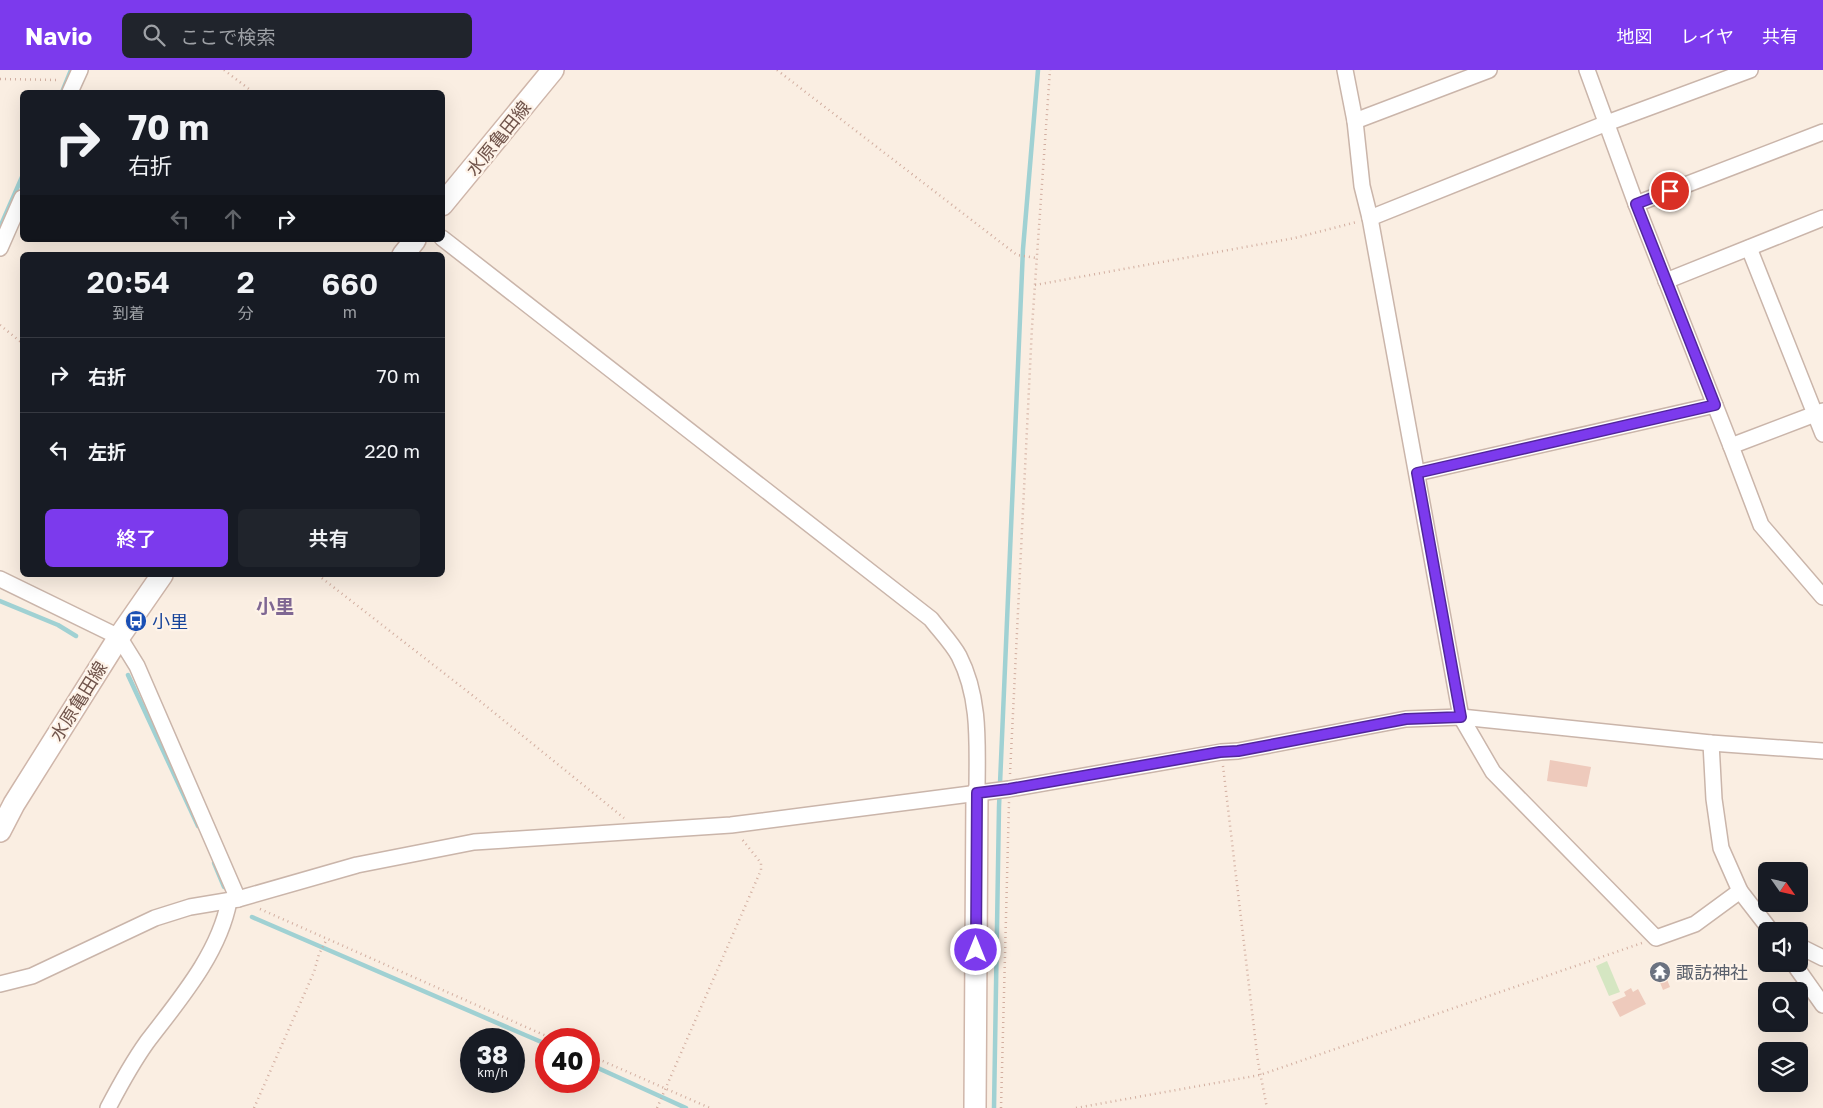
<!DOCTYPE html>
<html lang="ja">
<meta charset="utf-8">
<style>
body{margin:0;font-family:"Golos Text","Noto Sans JP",sans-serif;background:#20242c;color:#f1f3f6;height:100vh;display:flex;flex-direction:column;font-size:19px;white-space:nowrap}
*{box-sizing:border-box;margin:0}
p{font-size:16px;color:#9ea1a6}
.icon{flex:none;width:28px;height:28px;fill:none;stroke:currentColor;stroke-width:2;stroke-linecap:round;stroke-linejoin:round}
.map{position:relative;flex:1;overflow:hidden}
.panel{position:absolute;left:20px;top:182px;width:425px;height:325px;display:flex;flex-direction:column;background:#171b24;border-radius:8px;box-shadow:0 5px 20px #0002}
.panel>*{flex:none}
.banner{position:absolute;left:20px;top:20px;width:425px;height:152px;border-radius:8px;box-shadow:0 5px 20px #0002;background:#171b24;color:#f1f3f6;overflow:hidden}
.needle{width:32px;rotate:124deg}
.tools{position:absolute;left:1758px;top:792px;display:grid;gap:10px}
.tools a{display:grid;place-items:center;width:50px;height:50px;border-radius:8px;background:#171b24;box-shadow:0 5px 20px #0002;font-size:25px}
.speed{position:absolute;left:460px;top:958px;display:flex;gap:10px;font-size:25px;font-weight:700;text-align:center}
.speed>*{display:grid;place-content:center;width:65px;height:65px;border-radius:50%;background:#171b24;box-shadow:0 5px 20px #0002;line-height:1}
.speed small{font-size:12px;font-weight:400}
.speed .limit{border:8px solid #d22;background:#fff;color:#111}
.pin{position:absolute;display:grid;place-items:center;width:42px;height:42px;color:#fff;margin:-21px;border:2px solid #fff;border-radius:50%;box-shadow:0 1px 5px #0007}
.me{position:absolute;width:55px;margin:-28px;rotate:0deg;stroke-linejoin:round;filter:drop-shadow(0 0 4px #0008)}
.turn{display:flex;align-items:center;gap:18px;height:105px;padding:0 25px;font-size:22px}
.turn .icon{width:65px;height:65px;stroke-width:2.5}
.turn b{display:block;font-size:35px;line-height:42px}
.lanes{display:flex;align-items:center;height:48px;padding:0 25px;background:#0003;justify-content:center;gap:25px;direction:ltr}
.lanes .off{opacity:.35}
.eta{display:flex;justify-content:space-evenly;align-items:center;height:85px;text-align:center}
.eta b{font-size:30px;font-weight:600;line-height:35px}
.primary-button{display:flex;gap:10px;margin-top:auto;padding:10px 25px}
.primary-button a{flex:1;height:58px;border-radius:8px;background:#7c3aed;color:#fff;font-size:20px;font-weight:600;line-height:58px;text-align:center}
.primary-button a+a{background:#20242c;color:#f1f3f6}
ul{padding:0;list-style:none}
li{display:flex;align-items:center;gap:15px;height:75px;padding:0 25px;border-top:1px solid #363941}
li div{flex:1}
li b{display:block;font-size:19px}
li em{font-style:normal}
header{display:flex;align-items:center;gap:30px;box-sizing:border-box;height:70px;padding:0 25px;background:#7c3aed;color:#fff}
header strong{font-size:24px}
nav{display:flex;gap:28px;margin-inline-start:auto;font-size:18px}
.search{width:350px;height:45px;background:#20242c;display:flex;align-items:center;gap:12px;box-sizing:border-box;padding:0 18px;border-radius:8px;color:#9ea1a6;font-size:19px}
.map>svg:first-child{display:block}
</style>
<header>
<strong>Navio</strong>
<div class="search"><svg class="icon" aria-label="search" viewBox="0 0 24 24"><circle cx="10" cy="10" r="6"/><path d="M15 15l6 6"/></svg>ここで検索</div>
<nav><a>地図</a><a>レイヤ</a><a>共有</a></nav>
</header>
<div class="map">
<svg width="1823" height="1038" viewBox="0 0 1823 1038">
<rect width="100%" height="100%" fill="#faeee2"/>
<path fill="#d5e6c2" d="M1607,891l13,31 -11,4 -13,-30z"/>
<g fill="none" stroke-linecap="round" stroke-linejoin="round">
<g stroke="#a0d1d3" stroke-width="4.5">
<path d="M62,22l9,-22"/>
<path d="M0,157l22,-50"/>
<path d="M0,531l58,24 18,11"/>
<path d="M128,605l70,151"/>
<path d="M214,793l10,24"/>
<path d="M252,847l294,127"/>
<path d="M589,994l97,44"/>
<path d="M994,1038l5,-301 24,-558 15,-179"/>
</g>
</g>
<g fill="#eecabc">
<path d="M1550,690l41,7 -4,20 -40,-6z"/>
<path d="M1659,891l1,3 4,-2 5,14 -3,1 4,10 -7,3 -4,-10 -4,1 -5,-13 4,-2 -1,-3z"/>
<path d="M1631,918l2,4 5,-3 8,15 -26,13 -8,-15 14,-6 -2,-4z"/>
</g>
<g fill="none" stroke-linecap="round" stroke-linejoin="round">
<g stroke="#cab5aa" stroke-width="18">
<g id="street">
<path d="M1345,0l10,51 7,65 8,32 91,499 32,55 163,166 39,-14 45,-33"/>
<path d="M1587,0l49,134 95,242 30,79 62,72"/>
<path d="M70,22l10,-22"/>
<path d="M1355,51l134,-51"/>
<path d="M1636,134l187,-72"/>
<path d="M1370,148l237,-95 143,-53"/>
<path d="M442,168l489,381c9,12 21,24 28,37 22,43 18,90 18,137"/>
<path d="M0,178l22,-50"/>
<path d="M1749,178l74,186"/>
<path d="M1666,211l157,-63"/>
<path d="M1731,376l92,-35"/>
<path d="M1417,403l298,-68"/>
<path d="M0,509l119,58 18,29 101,233"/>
<path d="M1711,673l3,56 7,49 19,43 31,40"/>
<path d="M1799,876l24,12"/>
<path d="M1794,894l29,41"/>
<path d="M0,914l32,-8 123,-58 35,-11 48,-8 119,-34 117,-23 257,-17 278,-36 212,-37 17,-1 168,-32 55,-2 250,26 112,8"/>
<path d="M108,1038c12,-23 24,-45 39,-66 32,-42 72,-88 82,-141"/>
</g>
</g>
<g stroke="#cfb6aa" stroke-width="24">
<g id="secondary">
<path d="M442,135l111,-135"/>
<path d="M403,185l12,-15"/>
<path d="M0,761l14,-27 105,-167 43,-62"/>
<path d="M975,1038l2,-315"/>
</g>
</g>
<g stroke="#d2aea0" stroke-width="2.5" stroke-dasharray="1 4" stroke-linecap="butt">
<path d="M224,0l29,22"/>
<path d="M777,0l240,185 20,3"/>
<path d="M0,9l58,1"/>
<path d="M1035,215l260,-47 62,-16"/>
<path d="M0,255l22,18"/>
<path d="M318,505l163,127 143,116"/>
<path d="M1223,696l35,296 9,46"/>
<path d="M1010,704l22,-447 18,-257"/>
<path d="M260,839l293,130"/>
<path d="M589,985l121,53"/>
<path d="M254,1038l60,-136 5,-18 8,-15"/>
<path d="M657,1038l104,-238v-7l-20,-25"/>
<path d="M1001,1038l8,-306"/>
<path d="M1076,1038l184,-33 382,-132"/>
</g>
<use href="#street" stroke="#fff" stroke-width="15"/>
<use href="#secondary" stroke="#fff" stroke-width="21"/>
</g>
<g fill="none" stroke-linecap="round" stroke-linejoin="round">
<g stroke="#51269a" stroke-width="12">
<path id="route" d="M976,880l1,-157 32,-4 211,-37 18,-1 168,-32 55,-2 -44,-244 298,-68 -79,-201 34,-13"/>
</g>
<use href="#route" stroke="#7c3aed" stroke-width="9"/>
</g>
<defs>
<g id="bus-disc" transform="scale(1.125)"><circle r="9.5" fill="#1a4fb4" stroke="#fef3e8"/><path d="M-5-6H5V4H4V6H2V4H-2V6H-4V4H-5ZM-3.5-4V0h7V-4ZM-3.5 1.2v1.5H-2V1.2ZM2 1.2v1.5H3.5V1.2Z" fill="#fff"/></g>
<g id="temple-disc" transform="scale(1.125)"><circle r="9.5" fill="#6b7280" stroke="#fef3e8"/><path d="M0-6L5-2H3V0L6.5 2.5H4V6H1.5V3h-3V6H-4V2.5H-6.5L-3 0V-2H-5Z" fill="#fff"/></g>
</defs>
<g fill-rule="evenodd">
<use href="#bus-disc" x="136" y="551"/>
<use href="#temple-disc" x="1660" y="902"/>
</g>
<g text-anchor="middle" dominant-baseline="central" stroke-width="4.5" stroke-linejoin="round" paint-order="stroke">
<g font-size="18" fill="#70544b" stroke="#fef3e8">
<text transform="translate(498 68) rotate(-51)">水原亀田線</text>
<text transform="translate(78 631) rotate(-58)">水原亀田線</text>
</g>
<g font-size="18" fill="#164399" stroke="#fef3e8" text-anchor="start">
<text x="152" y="551">小里</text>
</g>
<g font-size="18" fill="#5b616d" stroke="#fef3e8" text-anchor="start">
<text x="1676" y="902">諏訪神社</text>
</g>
<g font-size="19" font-weight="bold" fill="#7f6793" stroke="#fef3e8">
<text x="275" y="535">小里</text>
</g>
</g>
</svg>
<div class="tools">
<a><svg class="needle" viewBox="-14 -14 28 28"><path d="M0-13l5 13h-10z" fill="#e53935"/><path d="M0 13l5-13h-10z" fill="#9ea1a6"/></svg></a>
<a><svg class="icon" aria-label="sound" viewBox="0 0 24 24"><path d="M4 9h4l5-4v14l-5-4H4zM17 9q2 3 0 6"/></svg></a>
<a><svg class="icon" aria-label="search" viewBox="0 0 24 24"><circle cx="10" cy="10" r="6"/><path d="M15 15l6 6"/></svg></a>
<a><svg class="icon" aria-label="layers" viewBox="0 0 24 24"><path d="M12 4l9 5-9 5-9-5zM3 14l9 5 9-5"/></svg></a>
</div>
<div class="speed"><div>38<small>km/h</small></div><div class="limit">40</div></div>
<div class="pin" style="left:1670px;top:121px;background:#d93025"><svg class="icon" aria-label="arrive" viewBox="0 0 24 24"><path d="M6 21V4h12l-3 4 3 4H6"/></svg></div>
<svg class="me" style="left:976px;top:880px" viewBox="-20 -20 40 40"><circle r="17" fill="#7c3aed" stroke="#fff" stroke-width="3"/><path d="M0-11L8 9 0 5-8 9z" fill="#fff"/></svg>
<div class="banner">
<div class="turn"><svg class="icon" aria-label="right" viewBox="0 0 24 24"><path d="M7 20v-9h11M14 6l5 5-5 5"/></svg><div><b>70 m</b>右折</div></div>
<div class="lanes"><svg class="icon off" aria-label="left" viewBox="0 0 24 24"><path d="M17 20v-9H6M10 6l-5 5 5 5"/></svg><svg class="icon off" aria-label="ahead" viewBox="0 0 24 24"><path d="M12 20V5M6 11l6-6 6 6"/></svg><svg class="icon" aria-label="right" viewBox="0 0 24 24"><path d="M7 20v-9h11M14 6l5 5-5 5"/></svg></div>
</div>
<section class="panel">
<div class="eta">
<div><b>20:54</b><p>到着</p></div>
<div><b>2</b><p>分</p></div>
<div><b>660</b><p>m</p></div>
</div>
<ul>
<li><svg class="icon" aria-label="right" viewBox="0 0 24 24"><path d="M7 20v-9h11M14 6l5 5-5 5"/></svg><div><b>右折</b></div><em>70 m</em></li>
<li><svg class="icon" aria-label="left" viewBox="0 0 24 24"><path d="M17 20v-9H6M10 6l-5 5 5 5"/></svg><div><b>左折</b></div><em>220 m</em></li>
</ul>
<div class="primary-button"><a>終了</a><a>共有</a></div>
</section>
</div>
